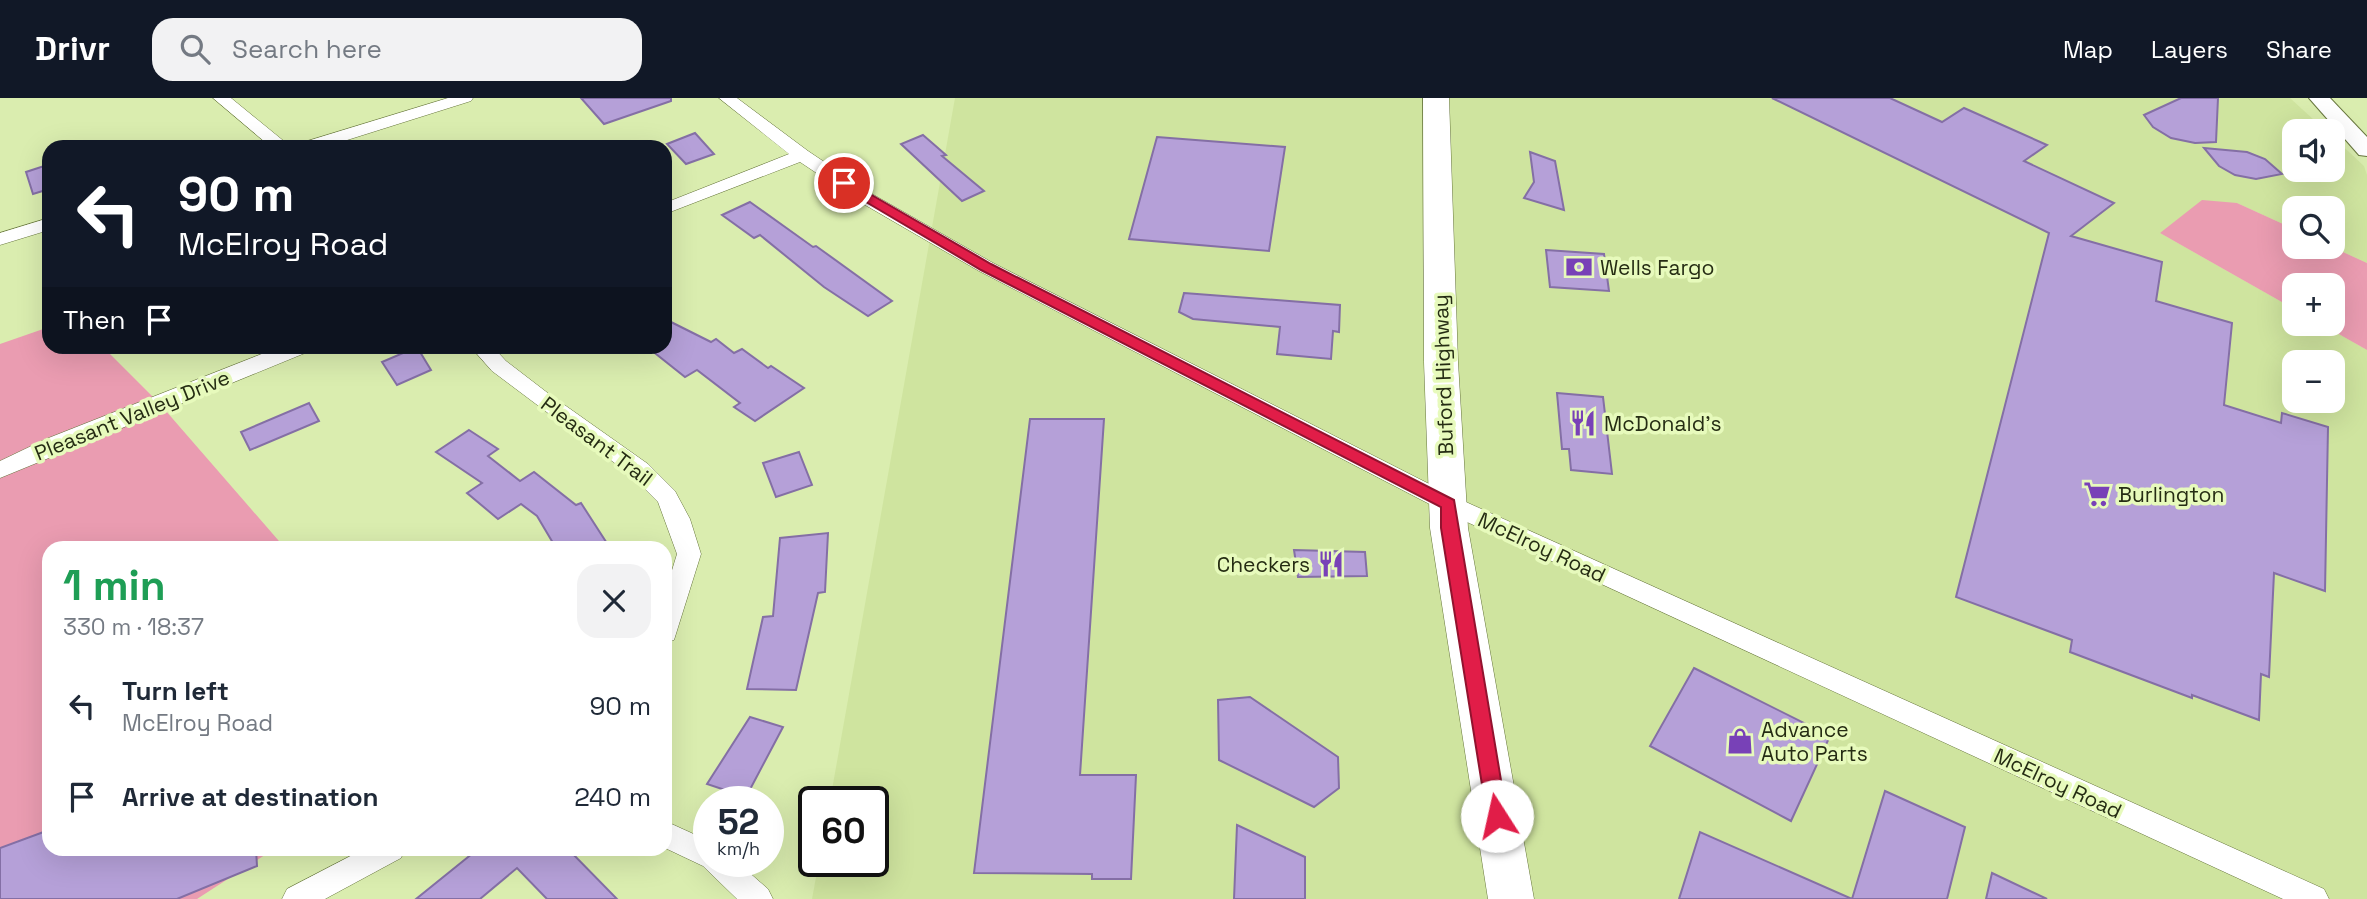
<!DOCTYPE html>
<meta charset="utf-8">
<style>
body{margin:0;font-family:"Space Grotesk",sans-serif;background:#f2f2f3;color:#1f2937;height:100vh;display:flex;flex-direction:column;font-size:26px;white-space:nowrap}
*{box-sizing:border-box;margin:0}
p{font-size:23px;color:#747a83}
.icon{flex:none;width:38px;height:38px;fill:none;stroke:currentColor;stroke-width:2;stroke-linecap:round;stroke-linejoin:round}
.map{position:relative;flex:1;overflow:hidden}
.drawer{position:absolute;left:42px;top:443px;width:630px;height:315px;display:flex;flex-direction:column;background:#fff;border-radius:21px;box-shadow:0 7px 28px #0002}
.drawer>*{flex:none}
.guide{position:absolute;left:42px;top:42px;width:630px;height:214px;border-radius:21px;box-shadow:0 7px 28px #0002;background:#111827;color:#fff;overflow:hidden}
.controls{position:absolute;left:2282px;top:21px;display:grid;gap:14px}
.controls a{display:grid;place-items:center;width:63px;height:63px;border-radius:14px;background:#fff;box-shadow:0 7px 28px #0002;font-size:35px}
.speed{position:absolute;left:693px;top:688px;display:flex;gap:14px;font-size:35px;font-weight:700;text-align:center}
.speed>*{display:grid;place-content:center;width:91px;height:91px;border-radius:50%;background:#fff;box-shadow:0 7px 28px #0002;line-height:1}
.speed small{font-size:18px;font-weight:400}
.speed .limit{border:4px solid #111;border-radius:10px;background:#fff;color:#111}
.pin{position:absolute;display:grid;place-items:center;width:60px;height:60px;color:#fff;margin:-30px;border:4px solid #fff;border-radius:50%;box-shadow:0 2px 7px #0007}
.me{position:absolute;width:77px;margin:-38px;rotate:350deg;stroke-linejoin:round;filter:drop-shadow(0 0 5px #0008)}
.turn{display:flex;align-items:center;gap:24px;height:147px;padding:0 21px;font-size:32px}
.turn .icon{width:91px;height:91px;stroke-width:2.5}
.turn b{display:block;font-size:49px;line-height:60px}
.then{display:flex;align-items:center;height:66px;padding:0 21px;background:#0003;gap:14px;font-size:26px}
.round{display:grid;place-items:center;flex:none;width:74px;height:74px;border-radius:21px;background:#f2f2f3}
.head{display:flex;align-items:center;justify-content:space-between;height:119px;padding:0 21px}
h1{font-size:42px;font-weight:700;line-height:52px;color:#1e9e55}
ul{padding:0;list-style:none}
li{display:flex;align-items:center;gap:21px;height:91px;padding:0 21px}
li div{flex:1}
li b{display:block;font-size:26px}
li em{font-style:normal}
header{display:flex;align-items:center;gap:42px;box-sizing:border-box;height:98px;padding:0 35px;background:#111827;color:#fff}
header strong{font-size:33px}
nav{display:flex;gap:38px;margin-inline-start:auto;font-size:24px}
.search{width:490px;height:63px;background:#f2f2f3;display:flex;align-items:center;gap:18px;box-sizing:border-box;padding:0 24px;border-radius:21px;color:#747a83;font-size:26px}
.map>svg:first-child{display:block}
</style>
<header>
<strong>Drivr</strong>
<div class="search"><svg class="icon" aria-label="search" viewBox="0 0 24 24"><circle cx="10" cy="10" r="6"/><path d="M15 15l6 6"/></svg>Search here</div>
<nav><a>Map</a><a>Layers</a><a>Share</a></nav>
</header>
<div class="map">
<svg width="2367" height="801" viewBox="0 0 2367 801">
<rect width="100%" height="100%" fill="#daedaf"/>
<path fill="#cfe49f" fill-rule="evenodd" d="M955,0h1335l36,33h-32v39h39v-33l31,29 3,9v88l-35,-16 1,-39h-39v21l-57,-26 -77,30 134,76v15h27l46,26v549h-1555l7,-38h54v-59l-43,-1zM2294,264h39v39h-39z"/>
<g fill="#ea9cb1">
<path d="M2202,102l35,3 57,26v18h38l35,16v87l-46,-26h12v-39h-39v24l-134,-76z"/>
<path d="M49,229v19l54,1 56,56 126,145h-236v301h225l-77,50h-197v-555z"/>
</g>
<g fill="#b5a0d8" stroke="#846fa5" stroke-width="2">
<path d="M581,0h90v3l-67,23z"/>
<path d="M1772,0h118l52,24 22,-14 83,37 -23,16 90,42 -43,33 91,26 -6,39 76,22 -8,82 57,18 1,-10 46,14 -3,164 -51,-18 -5,104 -8,-3 -2,46 -67,-25v3l-122,-46 2,-12 -116,-43 93,-364z"/>
<path d="M2181,0h37l-2,44 -21,1 -24,-5 -18,-11 -9,-12z"/>
<path d="M695,35l19,21 -28,10 -19,-20z"/>
<path d="M923,37l23,20 -4,1 42,35 -22,10 -61,-57z"/>
<path d="M1157,39l128,10 -16,104 -140,-12z"/>
<path d="M2204,50l43,4 18,7 17,15 -26,5 -21,-4 -16,-9z"/>
<path d="M1530,54l25,9 9,49 -40,-12 10,-16z"/>
<path d="M44,68l5,23 -16,5 -7,-22z"/>
<path d="M750,104l63,45 3,-1 76,55 -24,15 -44,-29 -64,-52 -6,3 -32,-23z"/>
<path d="M1546,152l58,4 5,37 -59,-4z"/>
<path d="M1184,195l156,12 -1,27 -6,-1 -2,28 -54,-5 3,-27 -87,-8 -14,-7z"/>
<path d="M665,221l46,23 5,-3 18,14 8,-4 26,19 3,-2 33,22 -49,33 -21,-14 6,-4 -43,-33 -12,7 -39,-31h19z"/>
<path d="M417,249l14,23 -34,15 -15,-23z"/>
<path d="M1557,295l46,4 9,77 -41,-4 -2,-21h-7z"/>
<path d="M309,305l10,18 -69,29 -9,-18z"/>
<path d="M1030,321h74l-24,356h56l-5,104h-39v-5l-118,-1z"/>
<path d="M469,332l29,19 -10,7 32,25 14,-9 42,33 5,-2 29,45h-54l-19,-32 -16,-12 -23,15 -31,-26 15,-10 -46,-31z"/>
<path d="M799,354l13,33 -36,12 -13,-34z"/>
<path d="M828,435l-3,59 -7,1 -22,97 -49,-1 16,-72 10,-1 7,-78z"/>
<path d="M1294,452l71,2 2,24 -69,1z"/>
<path d="M1694,570l136,68 -39,85 -141,-75z"/>
<path d="M1250,599l88,60 1,31 -25,19 -95,-47 -1,-60z"/>
<path d="M750,619l33,10 -37,70 -39,-13z"/>
<path d="M1885,693l80,36 -18,72h-268l21,-67 152,67z"/>
<path d="M1237,727l68,32v42h-71z"/>
<path d="M49,732v19h207l1,17 -80,33h-177v-51z"/>
<path d="M478,751h90l49,50h-70l-30,-31 -37,31h-64z"/>
<path d="M1992,775l55,26h-61z"/>
</g>
<g fill="none" stroke-linecap="round" stroke-linejoin="round">
<g stroke="#67763d" stroke-width="1">
<g id="minor">
<path d="M213,0h18l60,49h-20z"/>
<path d="M448,0h25l-2,3 -146,46h-27l3,-4z"/>
<path d="M719,0h18l71,53 64,43 121,69 464,235 867,391 5,10h-46l-842,-389 -462,-239 -119,-69 -60,-40 -135,52v-11l124,-49z"/>
<path d="M49,120v12l-49,15v-12z"/>
<path d="M282,248h31l-3,5 -310,127v-17l46,-22z"/>
<path d="M470,248h22l14,15 43,33 99,70 27,27 15,28 11,35 -27,86 -9,3v-50l12,-39 -19,-52 -26,-26 -140,-105z"/>
<path d="M665,723l44,20v20h27l32,28 5,10h-36l-34,-33 -38,-18z"/>
<path d="M364,751h41l-4,9 -76,41h-43l5,-10z"/>
</g>
</g>
<g stroke="#67763d" stroke-width="2">
<path id="tertiary" d="M2309,0h21l37,39v19l-8,-1z"/>
</g>
<g stroke="#67763d" stroke-width="1">
<path id="primary" d="M1423,0h26l9,264 10,166 66,371h-46l-58,-371 -6,-166z"/>
</g>
<use href="#minor" fill="#fff" fill-rule="evenodd"/>
<use href="#tertiary" fill="#fff" fill-rule="evenodd"/>
<use href="#primary" fill="#fff" fill-rule="evenodd"/>
</g>
<path fill="#e11d48" stroke="#92132f" stroke-width="2" d="M844,81l147,85 463,236 53,316 -3,6 -7,3 -7,-3 -3,-6 -46,-288v-21l-460,-237 -142,-84v-6z"/>
<defs>
<g id="bank-bare" transform="scale(2.1)"><path d="M-6-4H6V4H-6ZM0-2.3a2.3 2.3 0 1 0 0 4.6a2.3 2.3 0 1 0 0-4.6Z" fill="#7841b7" stroke="#e7fabc" stroke-width="2.5" paint-order="stroke"/></g>
<g id="restaurant-bare" transform="scale(2.1)"><path d="M-5-6h1v4h1v-4h1v4h1v-4h1v5L-1.5 .5V6h-2V.5L-5-1ZM5-6V6H3V1.5H1.5Q1.5-4 5-6Z" fill="#7841b7" stroke="#e7fabc" stroke-width="2.5" paint-order="stroke"/></g>
<g id="supermarket-bare" transform="scale(2.1)"><path d="M-6-5.5h2.5l.6 2H6L4.5 2H-2.5L-4.4-4H-6ZM-1.5 3.2a1.3 1.3 0 1 0 .1 0ZM3 3.2a1.3 1.3 0 1 0 .1 0Z" fill="#7841b7" stroke="#e7fabc" stroke-width="2.5" paint-order="stroke"/></g>
<g id="shop-bare" transform="scale(2.1)"><path d="M-5-2.5h2.3a2.7 3.5 0 0 1 5.4 0H5L5.5 6h-11ZM-1.5-2.5h3a1.5 2.3 0 0 0-3 0Z" fill="#7841b7" stroke="#e7fabc" stroke-width="2.5" paint-order="stroke"/></g>
</defs>
<g fill-rule="evenodd">
<use href="#bank-bare" x="1579" y="169"/>
<use href="#restaurant-bare" x="1583" y="325"/>
<use href="#supermarket-bare" x="2097" y="396"/>
<use href="#restaurant-bare" x="1331" y="466"/>
<use href="#shop-bare" x="1740" y="643"/>
</g>
<g text-anchor="middle" dominant-baseline="central" stroke-width="7" stroke-linejoin="round" paint-order="stroke">
<g font-size="21" fill="#252c13" stroke="#e7fabc" text-anchor="start">
<text x="1600" y="169">Wells Fargo</text>
<text x="1604" y="325">McDonald's</text>
<text x="2118" y="396">Burlington</text>
<text x="1310" y="466" text-anchor="end">Checkers</text>
<text x="1761" y="631">Advance<tspan x="1761" dy="24">Auto Parts</tspan></text>
</g>
<g font-size="21" fill="#252c13" stroke="#e7fabc">
<text transform="translate(1443 277) rotate(-92)">Buford Highway</text>
<text transform="translate(132 317) rotate(-22)">Pleasant Valley Drive</text>
<text transform="translate(597 343) rotate(37)">Pleasant Trail</text>
<text transform="translate(1542 449) rotate(25)">McElroy Road</text>
<text transform="translate(2058 685) rotate(25)">McElroy Road</text>
</g>
</g>
</svg>
<div class="controls">
<a><svg class="icon" aria-label="sound" viewBox="0 0 24 24"><path d="M4 9h4l5-4v14l-5-4H4zM17 9q2 3 0 6"/></svg></a>
<a><svg class="icon" aria-label="search" viewBox="0 0 24 24"><circle cx="10" cy="10" r="6"/><path d="M15 15l6 6"/></svg></a>
<a>+</a>
<a>−</a>
</div>
<div class="speed"><div>52<small>km/h</small></div><div class="limit">60</div></div>
<div class="pin" style="left:844px;top:85px;background:#d93025"><svg class="icon" aria-label="arrive" viewBox="0 0 24 24"><path d="M6 21V4h12l-3 4 3 4H6"/></svg></div>
<svg class="me" style="left:1497px;top:718px" viewBox="-20 -20 40 40"><circle r="19" fill="#fff"/><path d="M0-13L10 11 0 6-10 11z" fill="#e11d48"/></svg>
<div class="guide">
<div class="turn"><svg class="icon" aria-label="left" viewBox="0 0 24 24"><path d="M17 20v-9H6M10 6l-5 5 5 5"/></svg><div><b>90 m</b>McElroy Road</div></div>
<div class="then">Then<svg class="icon" aria-label="arrive" viewBox="0 0 24 24"><path d="M6 21V4h12l-3 4 3 4H6"/></svg></div>
</div>
<section class="drawer">
<div class="head"><div><h1>1 min</h1><p>330 m · 18:37</p></div><a class="round"><svg class="icon" aria-label="close" viewBox="0 0 24 24"><path d="M6 6l12 12M18 6L6 18"/></svg></a></div>
<ul>
<li><svg class="icon" aria-label="left" viewBox="0 0 24 24"><path d="M17 20v-9H6M10 6l-5 5 5 5"/></svg><div><b>Turn left</b><p>McElroy Road</p></div><em>90 m</em></li>
<li><svg class="icon" aria-label="arrive" viewBox="0 0 24 24"><path d="M6 21V4h12l-3 4 3 4H6"/></svg><div><b>Arrive at destination</b></div><em>240 m</em></li>
</ul>
</section>
</div>
